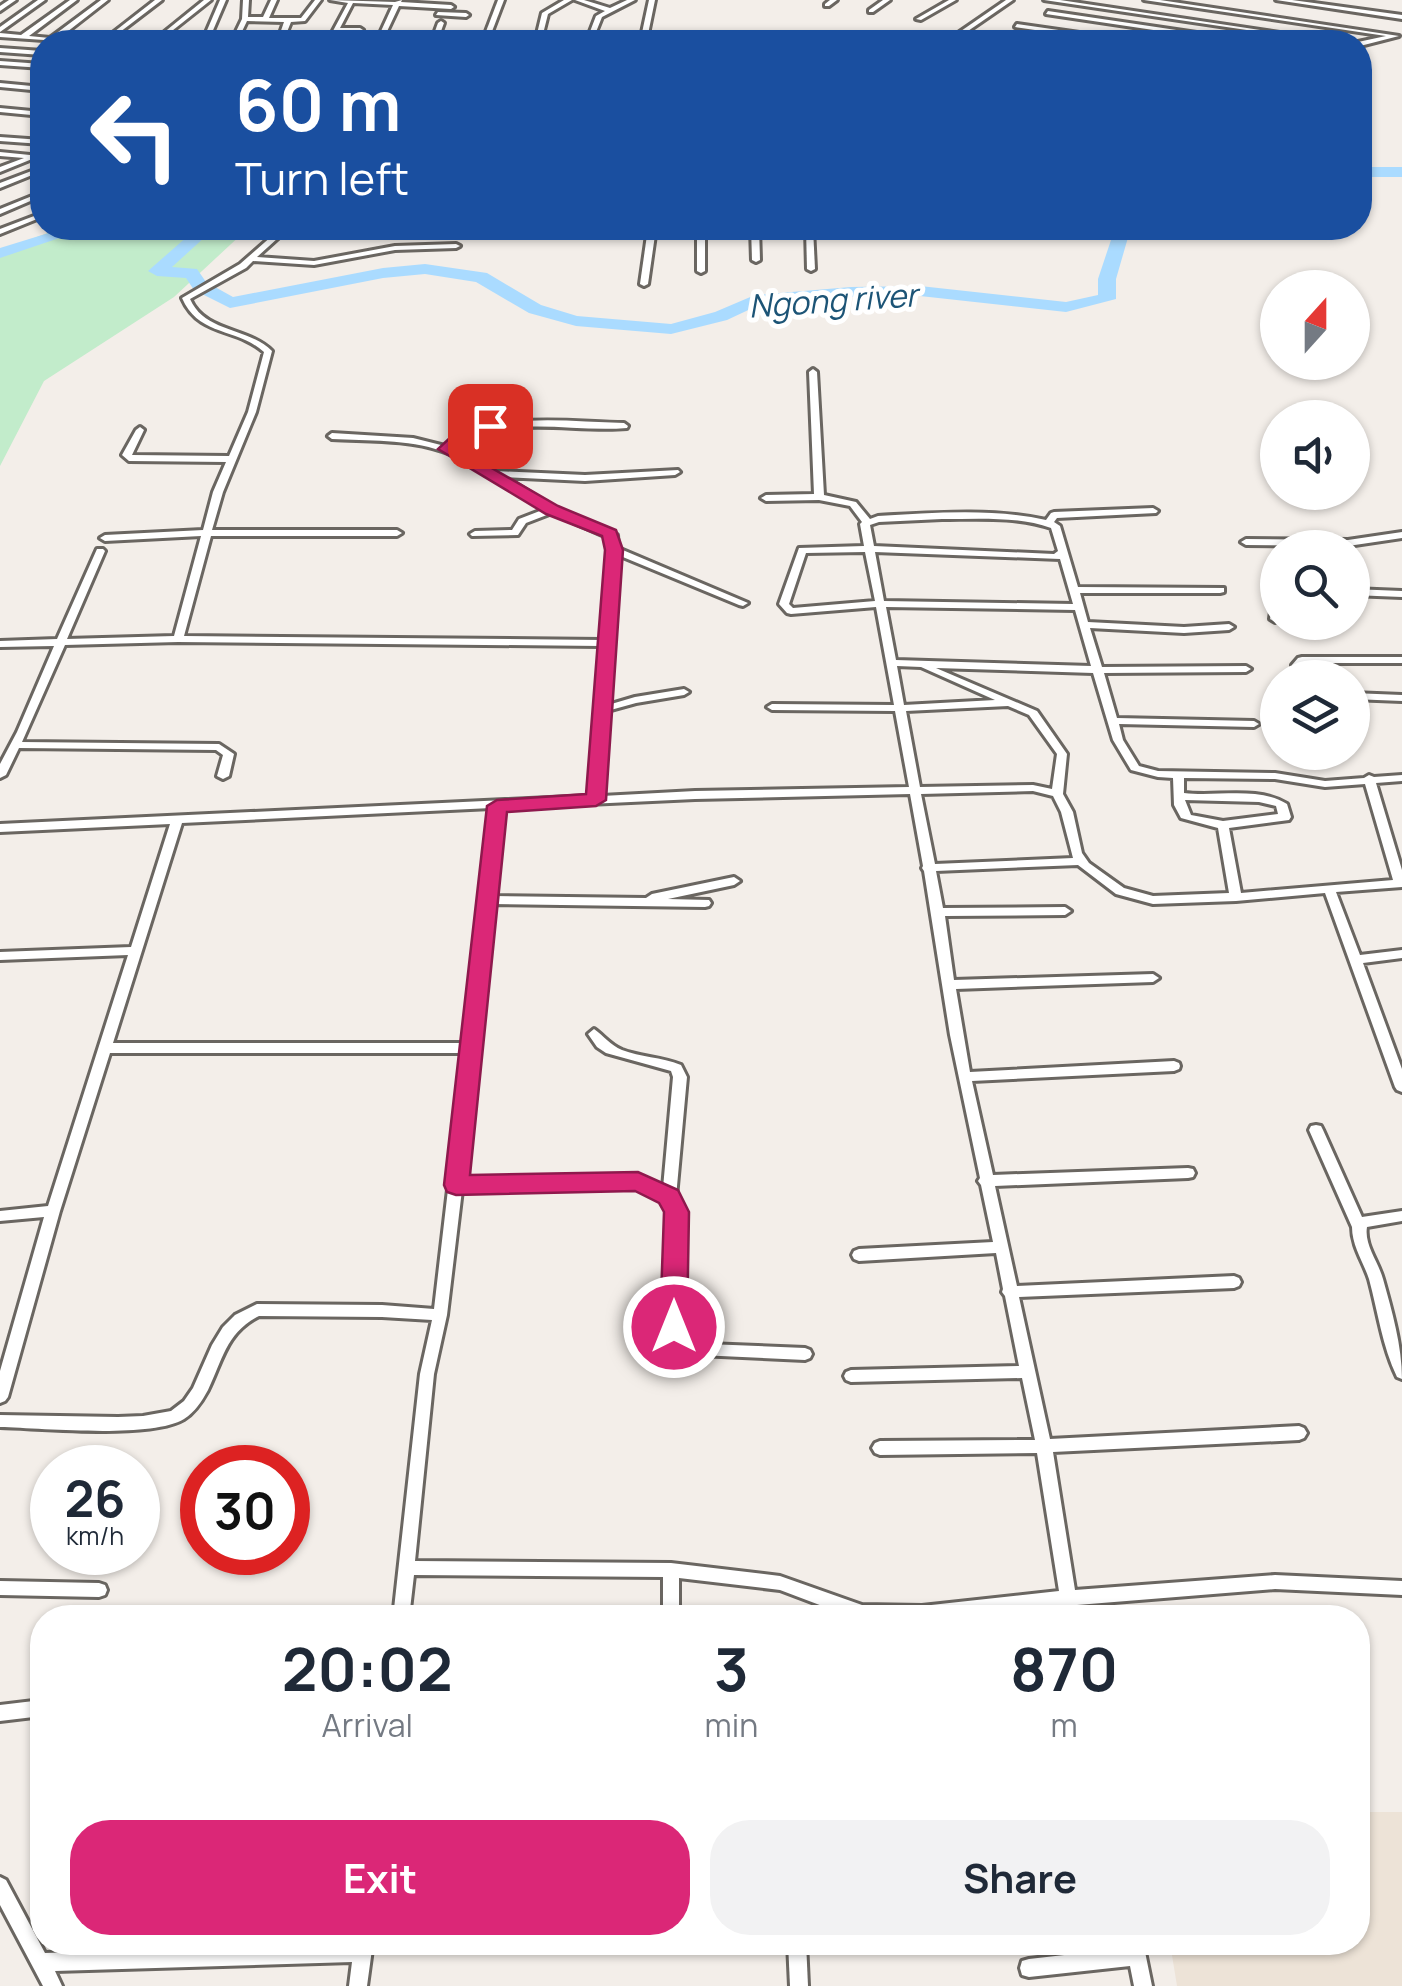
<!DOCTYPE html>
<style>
body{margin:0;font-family:Manrope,sans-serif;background:#f2f2f3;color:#1f2937;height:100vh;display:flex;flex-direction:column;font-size:38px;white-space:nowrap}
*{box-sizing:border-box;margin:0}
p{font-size:32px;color:#747a83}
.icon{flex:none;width:55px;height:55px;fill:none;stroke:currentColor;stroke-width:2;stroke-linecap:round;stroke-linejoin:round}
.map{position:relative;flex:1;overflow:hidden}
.side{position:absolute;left:30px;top:1605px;width:1340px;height:350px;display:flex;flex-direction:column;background:#fff;border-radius:40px;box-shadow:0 2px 8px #0004}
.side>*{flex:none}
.guide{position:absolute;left:30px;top:30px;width:1342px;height:210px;border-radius:40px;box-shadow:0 2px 8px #0004;background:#1a4fa0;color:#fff;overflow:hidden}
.needle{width:65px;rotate:21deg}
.fabs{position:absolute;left:1260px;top:270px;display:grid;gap:20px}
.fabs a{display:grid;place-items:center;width:110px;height:110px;border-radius:50%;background:#fff;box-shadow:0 2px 8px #0004;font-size:50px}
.speed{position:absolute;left:30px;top:1445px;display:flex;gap:20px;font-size:50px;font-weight:700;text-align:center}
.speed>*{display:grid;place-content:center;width:130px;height:130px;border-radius:50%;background:#fff;box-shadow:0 2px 8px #0004;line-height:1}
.speed small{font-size:25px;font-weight:400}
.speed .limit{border:15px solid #d22;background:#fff;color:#111}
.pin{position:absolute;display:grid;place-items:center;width:85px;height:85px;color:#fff;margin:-42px;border-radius:20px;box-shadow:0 5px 15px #0006}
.me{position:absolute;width:110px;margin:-55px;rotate:0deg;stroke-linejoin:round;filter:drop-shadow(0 0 8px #0008)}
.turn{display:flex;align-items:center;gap:35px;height:210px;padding:0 40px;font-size:45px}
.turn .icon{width:130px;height:130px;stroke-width:2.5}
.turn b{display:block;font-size:70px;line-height:85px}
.eta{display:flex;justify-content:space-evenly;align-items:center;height:170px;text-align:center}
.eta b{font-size:60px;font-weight:700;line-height:70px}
.cta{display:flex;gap:20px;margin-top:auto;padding:20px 40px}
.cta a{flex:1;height:115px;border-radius:40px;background:#db2777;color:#fff;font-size:40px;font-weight:700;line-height:115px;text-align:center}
.cta a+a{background:#f2f2f3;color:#1f2937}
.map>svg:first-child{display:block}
</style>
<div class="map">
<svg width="1402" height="1986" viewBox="0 0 1402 1986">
<rect width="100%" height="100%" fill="#f3eee9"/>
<path fill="#ede3d7" d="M1358,1812h44v174h-225l-7,-43 188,-1z"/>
<path fill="#c2eccb" d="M62,228h162l20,4 -70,65 -130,84 -44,85v-216z"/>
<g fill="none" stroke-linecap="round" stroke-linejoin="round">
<g fill="#aadbff" fill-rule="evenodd">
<rect x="1360" y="167" width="42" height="10"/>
<path d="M65,228h24l-89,30v-10z"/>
<path d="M188,228h16l2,8 -34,31 25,2 9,13 27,15 150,-29 42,-4 62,9 54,32 36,11 94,8 44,-12 40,-17 96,-8 69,-1 146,16 32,-7v-16l15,-45 -2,-6h16l2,6 -13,45v20l-50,13 -146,-16 -69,1 -92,8 -32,15 -56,14 -95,-8 -47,-13 -53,-31 -51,-8 -42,4 -153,30 -36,-18 -8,-12 -29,-2 -9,-5 41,-36z"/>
</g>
<g stroke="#6a6661" stroke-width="6">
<g id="street">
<path d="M9,0h7l-16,11v-5z"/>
<path d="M38,0h7l-45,32v-5z"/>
<path d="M70,0h7l-48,36 21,2 51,-38h7l-50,39 12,1 3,2 -73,-5v-4l21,2z"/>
<path d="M155,0h7l-55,42h-6z"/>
<path d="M204,0h7l-53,42h-6z"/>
<path d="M220,0h6l-18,42h-6z"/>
<path d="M243,0h6l-1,17h15l8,-17h6l-8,18h32l14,-18h6l-16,21 -14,1 -8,20h-6l7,-20 -37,-1 -10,21h-6l11,-23z"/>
<path d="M330,0l65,2 7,-2 -1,2 50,3 3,2 -3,2 -52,-3 -17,36h-6l17,-37 -40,-2 -13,25h20l3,2 -3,2h-22l-2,5h28l3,2 -3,2 -37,1 21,-39z"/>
<path d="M498,0h6l-16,42h-6z"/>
<path d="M564,0h8l-24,14 -7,28h-6l7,-29z"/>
<path d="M575,0h9l26,8 17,-8h8l-33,17 -10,25h-6l10,-26 9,-5z"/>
<path d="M649,0h6l-8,39 50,1 3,2h-60z"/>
<path d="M830,0h7l-8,6h-4v-2z"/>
<path d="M883,0h7l-17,12h-4v-2z"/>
<path d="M949,0h7l-35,20 -5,-1z"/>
<path d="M1006,0h7l-61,42h-7z"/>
<path d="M1044,0h16l280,42h-13z"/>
<path d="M1144,0h16l239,36 -39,10 -2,-4 28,-6z"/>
<path d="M1276,0h16l110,15v4z"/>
<path d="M1048,11l196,29 3,2h-13l-188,-28z"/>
<path d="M438,12l28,1 3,2 -3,2 -30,-2z"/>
<path d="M441,21l3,2 -7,19h-6l7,-19z"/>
<path d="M1017,24l111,16 3,2h-13l-103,-15z"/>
<path d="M0,48l42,3v4l-42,-3z"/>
<path d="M0,61l42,3v4l-42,-3z"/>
<path d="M0,83l42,4v4l-42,-4z"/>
<path d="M0,108l42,4v4l-42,-4z"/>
<path d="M0,137l42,3v4l-42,-3z"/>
<path d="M42,151v4l-42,17v-5l24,-9 -24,-2v-4l30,3z"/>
<path d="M42,167v4l-42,17v-5z"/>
<path d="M42,192v4l-42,18v-5z"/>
<path d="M42,213v4l-42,17v-5z"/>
<path d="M281,228h8l-32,29 57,4 81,-15 61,-2 4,2 -4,2 -61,2 -81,15 -61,-4 -7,7 -56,31c15,34 58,28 82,52l-16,61 -33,80 -11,38h185l5,3 -5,3h-186l-27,100 418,4 7,-102 -57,-25 -26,10 -8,12 -46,1 -2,-2 5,-3 37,-1 7,-11 26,-10c-33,-20 -66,-46 -103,-58 -35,-12 -74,-10 -110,-12l-4,-3 4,-3 81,5 32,8c53,-36 118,-24 179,-23l4,3 -1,2c-60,5 -121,-16 -174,21l23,10 20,12 89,4 93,-5 2,2 -5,3 -90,6 -80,-4 50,31 62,27 1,13 130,55 -5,3 -4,-1 -121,-50 -10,150 27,-8 49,-8 5,3 -5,3 -48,8 -29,8 -5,85 93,-5 214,-4 -14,-76 -123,-1 -5,-3 5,-3 122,1 -18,-98 -85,7 -4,-1 -8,-9 20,-56 65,-2 -4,-22 2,-2 -12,-16 -31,-6 -53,1 -5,-3 5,-3 48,-1 -5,-122 4,-3 4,3 7,123 32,7 14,17 8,-3c55,-3 114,-8 168,4l5,-7 3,-1 99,-4 5,3 -2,2 -99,5 -3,4 6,4 18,61 146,1v4l-4,1h-140l8,29 96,5 45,-3 5,3 -5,3 -45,3 -94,-5 12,39 144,-1 5,3 -5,3 -142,1 13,45 137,3 5,3 -5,3 -135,-3 4,16 16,26 19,5 117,2 50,8 39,-3 5,-3 5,2 28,-2v6l-26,2 26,87v17l-66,5 24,63 42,-5v8l-39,5 39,106v23l-5,-2 -2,-3 -70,-194 -89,8 -83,3 -37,-10 -38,-29 -142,6 7,37 122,-1 6,4 -6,4 -120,1 9,64 199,-6 6,4 -6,4 -197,7 14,83 204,-11 5,2 1,3 -1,3 -5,2 -202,10 21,94 195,-7 5,1 2,4 -2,4 -5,1 -193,8 22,100 217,-10 5,2 2,4 -2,4 -5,2 -215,9 31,142 249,-13 5,2 3,5 -3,5 -5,2 -246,12 22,138 200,-15 127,6v14l-127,-6 -198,16 2,13h-16l-2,-12 -103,12h-104l-74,-28 -101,-12v40h-16v-41l-249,-2 -5,43h-16l27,-244 12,-54 -50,-3 -123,-1c-33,17 -36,43 -51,74 -6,11 -13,22 -24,29 -33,20 -142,9 -184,8v-12l118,2 25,-1 28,-5 13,-10 9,-13 19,-43 11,-18 12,-12 22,-11 125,1 52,4 30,-256h-354l-50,158 -52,186 -3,4 -5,2v-32l44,-154 -44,4v-10l48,-5 80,-251 -128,5v-8l131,-5 39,-123 -170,8v-8l591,-28 10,-150 -423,-4 -113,3 -43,97 197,2 15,10 -5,22 -6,3 -6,-3 6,-21 -7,-5 -197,-2 -13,27 -6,3v-14l17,-32 37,-86 -54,1v-6l57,-2 40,-90h6l2,2 -38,88 107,-3 27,-100 -96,5 -5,-3 5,-3 98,-5 10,-38 13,-30 -97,-1 -7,-6 14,-25 4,-3 4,3 -12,25 97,1 19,-44 16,-60c-28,-25 -65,-15 -82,-54l58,-34zM942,519c36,0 75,-3 109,9l7,23 -4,3 -180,-8 -4,-21 9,-3zM865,552l10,49 -82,7 -4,-4 17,-51zM875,552l185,7 13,45 -189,-3zM886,607l189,3 16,56 -195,-6zM897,666l24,1 74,33 -91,5zM936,668l157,5 20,67 18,30 27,7 15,1 1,27 7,13 37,10 11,65 -76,3 -29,-8 -35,-25 -7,-10 -9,-41 -10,-18 4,-40 -30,-43zM1008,706l21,9 28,39 -5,35 -19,-4 -113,2 -14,-76zM1184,778l91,1 50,8 40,-3 28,96 -152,13 -12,-65 60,-8 2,-3 -4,-13c-29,-18 -70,-7 -103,-11zM1033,791l20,5 8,16 12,46 -138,6 -14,-70zM910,794l13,72 -1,2 2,3 26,164 30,143 -2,3 3,4 12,57 -134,7 -5,2 -2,4 2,4 5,2 137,-8 7,36 -1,3 3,4 14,70 -168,4 -5,2 -2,4 2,4 5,2 171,-4 13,62 -155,1 -5,2 -3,5 3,5 5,2 157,-2 22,138 -137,15 -60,-1 -82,-29 -109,-13 -256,-2 19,-187 13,-59 15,-125 174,-4 28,14 5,13 -1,130 -29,-1 -5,2 -2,4 2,4 171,8 5,-2 2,-4 -2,-4 -5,-2 -123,-5 1,-130 -7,-16 11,-120 -6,-12c-20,-8 -41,-8 -59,-15 -12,-5 -18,-14 -28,-21l-6,5 9,13 9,6 65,18 2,6 -10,111 -25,-12 -175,4 29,-276 213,3 4,-1 2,-3 -2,-3 -41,-1 66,-14 6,-4 -6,-4 -82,17 -6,4 -153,-2 9,-88 193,-9zM1185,800l74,2 17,4 2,8 -55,7 -32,-6zM491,808l-26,235h-352l69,-220z"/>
<path d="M648,228h8l-8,56 -4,2 -4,-2z"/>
<path d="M697,228h8v43l-4,2 -4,-2z"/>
<path d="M751,228h8l1,32 -4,2 -4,-2z"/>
<path d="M806,228h7l2,41 -4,2 -4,-2z"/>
<path d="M1402,532v6l-54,8 -102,-1 -5,-3 5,-3 102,1z"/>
<path d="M1352,589l50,2v6l-50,-2z"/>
<path d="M1278,593v28l-3,1 -5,-3 3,-23z"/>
<path d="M1302,657h100v6h-97l-3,2 6,13h-10l-6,-13 6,-7z"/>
<path d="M1352,693l50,2v6l-50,-2z"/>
<path d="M1316,1125l5,1 2,4 39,87 40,-6v10l-35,6c-3,18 11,34 16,52 9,32 19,67 19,100l-5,-2c-15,-31 -19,-65 -28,-98 -6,-18 -17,-33 -17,-52l-43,-97 2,-4z"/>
<path d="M0,1581l99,2 6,2 2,5 -2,5 -6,2 -99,-2z"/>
<path d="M42,1700v16l-42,5v-16z"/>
<path d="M0,1877l6,3 39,73 328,-11 -6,44h-18l3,-24 -297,9 7,15h-19l-43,-81z"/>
<path d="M788,1942h18l2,44h-18z"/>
<path d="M1125,1942h18l9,44h-18l-4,-20 -101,11 -7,-2 -2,-7 2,-7 7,-2 97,-11z"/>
</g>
</g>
<use href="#street" fill="#fff" fill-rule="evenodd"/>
</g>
<path fill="#db2777" stroke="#8e194d" stroke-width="2.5" d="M490,422l6,1v7l-29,8 -10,10 101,58 58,24 7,20 -17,250 -10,6 -89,6 -37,363 168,-3 40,18 11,22 -2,115 -4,7 -9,4 -10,-4 -4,-7 4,-115 -5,-9 -24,-12 -179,4 -9,-3 -3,-7 43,-379 10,-6 89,-6 19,-244 -3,-14 -56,-22 -108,-65 18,-17z"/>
<g text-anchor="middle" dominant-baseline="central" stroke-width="10" stroke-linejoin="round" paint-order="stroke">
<g font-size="32" font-style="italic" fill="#1c5476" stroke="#fff">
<text transform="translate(833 300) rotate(-4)">Ngong river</text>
</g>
</g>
</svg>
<div class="fabs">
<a><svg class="needle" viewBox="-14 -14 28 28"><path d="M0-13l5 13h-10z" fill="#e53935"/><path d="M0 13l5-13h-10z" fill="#747a83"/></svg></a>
<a><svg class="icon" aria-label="sound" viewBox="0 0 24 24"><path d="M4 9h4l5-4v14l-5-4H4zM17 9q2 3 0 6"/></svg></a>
<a><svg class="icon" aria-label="search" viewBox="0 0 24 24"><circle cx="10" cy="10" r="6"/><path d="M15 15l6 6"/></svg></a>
<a><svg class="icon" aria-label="layers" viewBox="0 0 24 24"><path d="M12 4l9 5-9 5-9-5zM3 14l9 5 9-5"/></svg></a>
</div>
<div class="speed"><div>26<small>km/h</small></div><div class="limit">30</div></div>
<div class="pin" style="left:490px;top:426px;background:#d93025"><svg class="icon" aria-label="arrive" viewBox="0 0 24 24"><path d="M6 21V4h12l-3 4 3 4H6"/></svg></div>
<svg class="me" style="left:674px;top:1327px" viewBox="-20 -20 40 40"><circle r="17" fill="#db2777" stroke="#fff" stroke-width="3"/><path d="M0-11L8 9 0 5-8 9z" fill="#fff"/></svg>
<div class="guide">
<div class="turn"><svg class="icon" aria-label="left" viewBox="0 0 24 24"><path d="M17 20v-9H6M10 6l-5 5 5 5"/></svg><div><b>60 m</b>Turn left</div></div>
</div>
<section class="side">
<div class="eta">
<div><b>20:02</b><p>Arrival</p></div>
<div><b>3</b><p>min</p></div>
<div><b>870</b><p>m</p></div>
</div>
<div class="cta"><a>Exit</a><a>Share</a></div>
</section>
</div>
